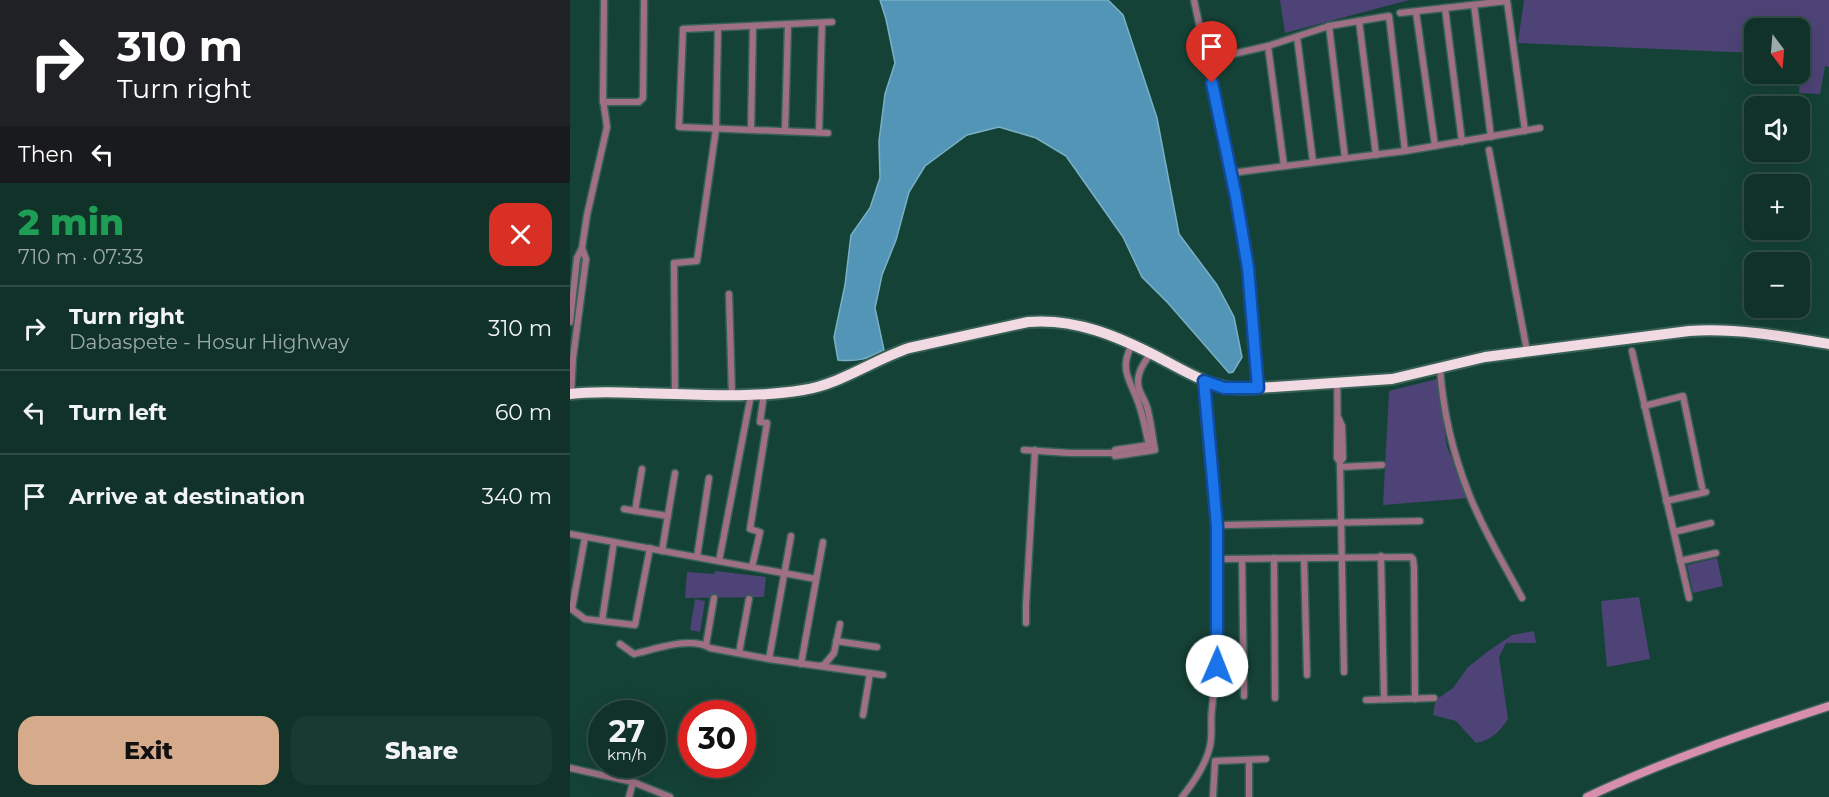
<!DOCTYPE html>
<meta charset="utf-8">
<style>
body{margin:0;font-family:Montserrat,sans-serif;background:#193a30;color:#f1f3f6;height:100vh;display:flex;flex-direction:column;font-size:22px;white-space:nowrap}
*{box-sizing:border-box;margin:0}
p{font-size:20px;color:#9caaa8}
.icon{flex:none;width:33px;height:33px;fill:none;stroke:currentColor;stroke-width:2;stroke-linecap:round;stroke-linejoin:round}
.map{position:relative;flex:1;overflow:hidden}
.details{display:flex;flex-direction:column;background:#103228;width:570px}
.details>*{flex:none}
.hud{background:#202124;color:#fff;overflow:hidden}
.needle{width:39px;rotate:164deg}
.buttons{position:absolute;left:1174px;top:18px;display:grid;gap:12px}
.buttons a{display:grid;place-items:center;width:66px;height:66px;border-radius:12px;background:#103228;box-shadow:0 6px 24px #0002,0 0 0 2px #304d45;font-size:30px}
.speed{position:absolute;left:18px;top:700px;display:flex;gap:12px;font-size:30px;font-weight:700;text-align:center}
.speed>*{display:grid;place-content:center;width:78px;height:78px;border-radius:50%;background:#103228;box-shadow:0 6px 24px #0002,0 0 0 2px #304d45;line-height:1}
.speed small{font-size:15px;font-weight:400}
.speed .limit{border:9px solid #d22;background:#fff;color:#111}
.pin{position:absolute;display:grid;place-items:center;width:51px;height:51px;color:#fff;margin:-62px -26px;border-radius:50% 50% 50% 0;rotate:-45deg;box-shadow:0 0 6px #0007}
.pin .icon{rotate:45deg}
.me{position:absolute;width:66px;margin:-33px;rotate:1deg;stroke-linejoin:round;filter:drop-shadow(0 0 4px #0008)}
.turn{display:flex;align-items:center;gap:21px;height:126px;padding:0 18px;font-size:27px}
.turn .icon{width:78px;height:78px;stroke-width:2.5}
.turn b{display:block;font-size:42px;line-height:51px}
.then{display:flex;align-items:center;height:57px;padding:0 18px;background:#0003;gap:12px;font-size:22px}
.round{display:grid;place-items:center;flex:none;width:63px;height:63px;border-radius:18px;background:#193a30}
.headline{display:flex;align-items:center;justify-content:space-between;height:102px;padding:0 18px}
h1{font-size:36px;font-weight:800;line-height:45px;color:#1e9e55}
.button{display:flex;gap:12px;margin-top:auto;padding:12px 18px}
.button a{flex:1;height:69px;border-radius:18px;background:#d6ab8b;color:#111;font-size:24px;font-weight:800;line-height:69px;text-align:center}
.button a+a{background:#193a30;color:#f1f3f6}
ul{padding:0;list-style:none}
li{display:flex;align-items:center;gap:18px;height:84px;padding:0 18px;border-top:2px solid #304d45}
li div{flex:1}
li b{display:block;font-size:22px}
li em{font-style:normal}
main{display:flex;flex:1;min-height:0}
.map>svg:first-child{display:block}
</style>
<main>
<section class="details">
<div class="hud">
<div class="turn"><svg class="icon" aria-label="right" viewBox="0 0 24 24"><path d="M7 20v-9h11M14 6l5 5-5 5"/></svg><div><b>310 m</b>Turn right</div></div>
<div class="then">Then<svg class="icon" aria-label="left" viewBox="0 0 24 24"><path d="M17 20v-9H6M10 6l-5 5 5 5"/></svg></div>
</div>
<div class="headline"><div><h1>2 min</h1><p>710 m · 07:33</p></div><a class="round" style="background:#d93025;color:#fff"><svg class="icon" aria-label="close" viewBox="0 0 24 24"><path d="M6 6l12 12M18 6L6 18"/></svg></a></div>
<ul>
<li><svg class="icon" aria-label="right" viewBox="0 0 24 24"><path d="M7 20v-9h11M14 6l5 5-5 5"/></svg><div><b>Turn right</b><p>Dabaspete - Hosur Highway</p></div><em>310 m</em></li>
<li><svg class="icon" aria-label="left" viewBox="0 0 24 24"><path d="M17 20v-9H6M10 6l-5 5 5 5"/></svg><div><b>Turn left</b></div><em>60 m</em></li>
<li><svg class="icon" aria-label="arrive" viewBox="0 0 24 24"><path d="M6 21V4h12l-3 4 3 4H6"/></svg><div><b>Arrive at destination</b></div><em>340 m</em></li>
</ul>
<div class="button"><a>Exit</a><a>Share</a></div>
</section>
<div class="map">
<svg width="1259" height="797" viewBox="0 0 1259 797">
<rect width="100%" height="100%" fill="#154236"/>
<g fill="#4e4376">
<path d="M710,0h129l-124,33z"/>
<path d="M954,0h305v67l-4,-1 -5,28 -21,-1 2,-37 -1,-28h-45v25l-237,-10z"/>
<path d="M867,379l10,68 22,51 -86,7 6,-114z"/>
<path d="M1147,558l6,28 -30,7 -6,-28z"/>
<path d="M145,571l51,6 -2,20 -79,1 2,-26 27,2z"/>
<path d="M1069,597l11,62 -43,8 -6,-66z"/>
<path d="M125,599l10,2 -5,31 -10,-2z"/>
<path d="M964,631l2,12h-30l-7,14 9,62c-9,13 -16,21 -32,24l-20,-22 -23,-6 3,-19 4,1 13,-9 15,-21 19,-15 25,-17z"/>
</g>
<path fill="#5295b6" stroke="#7ab0c5" stroke-width="1.5" d="M310,0h228l15,15 34,103 22,116 38,51 17,32 8,40 -9,15 -4,1 -61,-70 -26,-26 -19,-40 -57,-81 -30,-18 -37,-11 -32,8 -42,31 -16,26 -13,48 -14,35 -7,33 9,42c-18,9 -25,12 -46,10l-4,-23 11,-52 6,-50 19,-27 10,-30 -1,-37 6,-47 10,-31 -9,-44z"/>
<g fill="none" stroke-linecap="round" stroke-linejoin="round">
<g stroke="#386156" stroke-width="9">
<g id="street">
<path d="M624,0l42,197 12,71 10,120"/>
<path d="M904,5l17,132"/>
<path d="M875,8l17,134"/>
<path d="M846,12l19,134"/>
<path d="M830,13l107,-12 18,130"/>
<path d="M789,21l17,134"/>
<path d="M759,26l16,132"/>
<path d="M727,37l16,125"/>
<path d="M698,46l16,120"/>
<path d="M637,60l61,-14 61,-20 60,-10 16,135"/>
<path d="M33,102h36l4,-4 1,-98"/>
<path d="M181,130l2,-104"/>
<path d="M215,131l3,-107"/>
<path d="M249,132l3,-109"/>
<path d="M258,133l-149,-6 4,-98 149,-7"/>
<path d="M919,150l38,201"/>
<path d="M661,173l174,-22 135,-23"/>
<path d="M12,248l5,-33 20,-88 -4,-28 1,-99"/>
<path d="M159,294l3,101"/>
<path d="M0,322l7,-64 5,-10 4,11 -13,99 -2,36"/>
<path d="M1062,351l57,247"/>
<path d="M870,368c3,43 13,86 29,126 14,36 35,70 53,104"/>
<path d="M767,383c1,25 0,50 0,75l3,4 4,210"/>
<path d="M105,393l-1,-130 23,-2 19,-132 2,-101"/>
<path d="M1074,406l39,-10 19,91"/>
<path d="M768,417l4,9 1,32 -3,4"/>
<path d="M454,450l46,3h44l1,3 40,-6c-3,-15 -4,-29 -8,-43 -2,-7 -6,-12 -8,-18 -4,-14 4,-25 12,-36"/>
<path d="M544,453l1,-3 34,-5c-3,-12 -5,-25 -9,-37 -7,-25 -23,-37 -8,-63"/>
<path d="M770,467l42,-2"/>
<path d="M1096,501l40,-9"/>
<path d="M54,509l44,7"/>
<path d="M65,511l7,-42"/>
<path d="M655,525l195,-4"/>
<path d="M1104,532l37,-9"/>
<path d="M0,534l246,45"/>
<path d="M92,551l13,-78"/>
<path d="M811,556l3,143"/>
<path d="M127,557l12,-79"/>
<path d="M704,558l1,140"/>
<path d="M734,558l3,117"/>
<path d="M652,559l189,-2 2,2 1,8 1,132"/>
<path d="M672,559l2,137"/>
<path d="M149,561l32,-166"/>
<path d="M1110,561l36,-8"/>
<path d="M182,567l8,-35 -10,-3 17,-106 -7,-1 4,-28"/>
<path d="M0,608l15,11 50,6 15,-77"/>
<path d="M2,609l13,-72"/>
<path d="M32,621l12,-79"/>
<path d="M456,623v-18l9,-155"/>
<path d="M266,641l41,6"/>
<path d="M50,644l14,10c22,-5 56,-18 76,-6l59,11 114,16"/>
<path d="M136,645l8,-47"/>
<path d="M169,653l10,-54"/>
<path d="M199,659l22,-123"/>
<path d="M231,664l22,-122"/>
<path d="M249,666l5,-1 10,-12 6,-29"/>
<path d="M796,700l68,-2"/>
<path d="M293,715l7,-42"/>
<path d="M0,768l63,14 37,15"/>
<path d="M59,797l4,-15"/>
<path d="M612,797c12,-15 24,-32 28,-51 3,-12 0,-25 2,-37 13,-109 2,-218 -7,-328"/>
<path d="M643,797l2,-36 51,-2"/>
<path d="M679,797v-37"/>
</g>
</g>
<g stroke="#386156" stroke-width="11">
<path id="secondary" d="M1017,797c79,-37 160,-64 242,-91"/>
</g>
<g stroke="#386156" stroke-width="14">
<path id="highway" d="M0,394c23,-3 46,-2 69,-1 54,1 110,6 164,-3 38,-6 70,-30 106,-42l119,-26c47,-4 89,14 130,35 30,16 51,30 85,32l149,-10 93,-22 204,-26c47,-3 93,5 140,13"/>
</g>
<use href="#street" stroke="#9f7084" stroke-width="6"/>
<use href="#secondary" stroke="#d88eae" stroke-width="8"/>
<use href="#highway" stroke="#f2dae3" stroke-width="10"/>
</g>
<g fill="none" stroke-linecap="round" stroke-linejoin="round">
<g stroke="#114b97" stroke-width="15">
<path id="route" d="M642,83l24,114 12,71 10,120h-34l-20,-7 13,145v140"/>
</g>
<use href="#route" stroke="#1a73e8" stroke-width="10"/>
</g>
</svg>
<div class="buttons">
<a><svg class="needle" viewBox="-14 -14 28 28"><path d="M0-13l5 13h-10z" fill="#e53935"/><path d="M0 13l5-13h-10z" fill="#9caaa8"/></svg></a>
<a><svg class="icon" aria-label="sound" viewBox="0 0 24 24"><path d="M4 9h4l5-4v14l-5-4H4zM17 9q2 3 0 6"/></svg></a>
<a>+</a>
<a>−</a>
</div>
<div class="speed"><div>27<small>km/h</small></div><div class="limit">30</div></div>
<div class="pin" style="left:642px;top:83px;background:#d93025"><svg class="icon" aria-label="arrive" viewBox="0 0 24 24"><path d="M6 21V4h12l-3 4 3 4H6"/></svg></div>
<svg class="me" style="left:647px;top:666px" viewBox="-20 -20 40 40"><circle r="19" fill="#fff"/><path d="M0-13L10 11 0 6-10 11z" fill="#1a73e8"/></svg>
</div>
</main>
